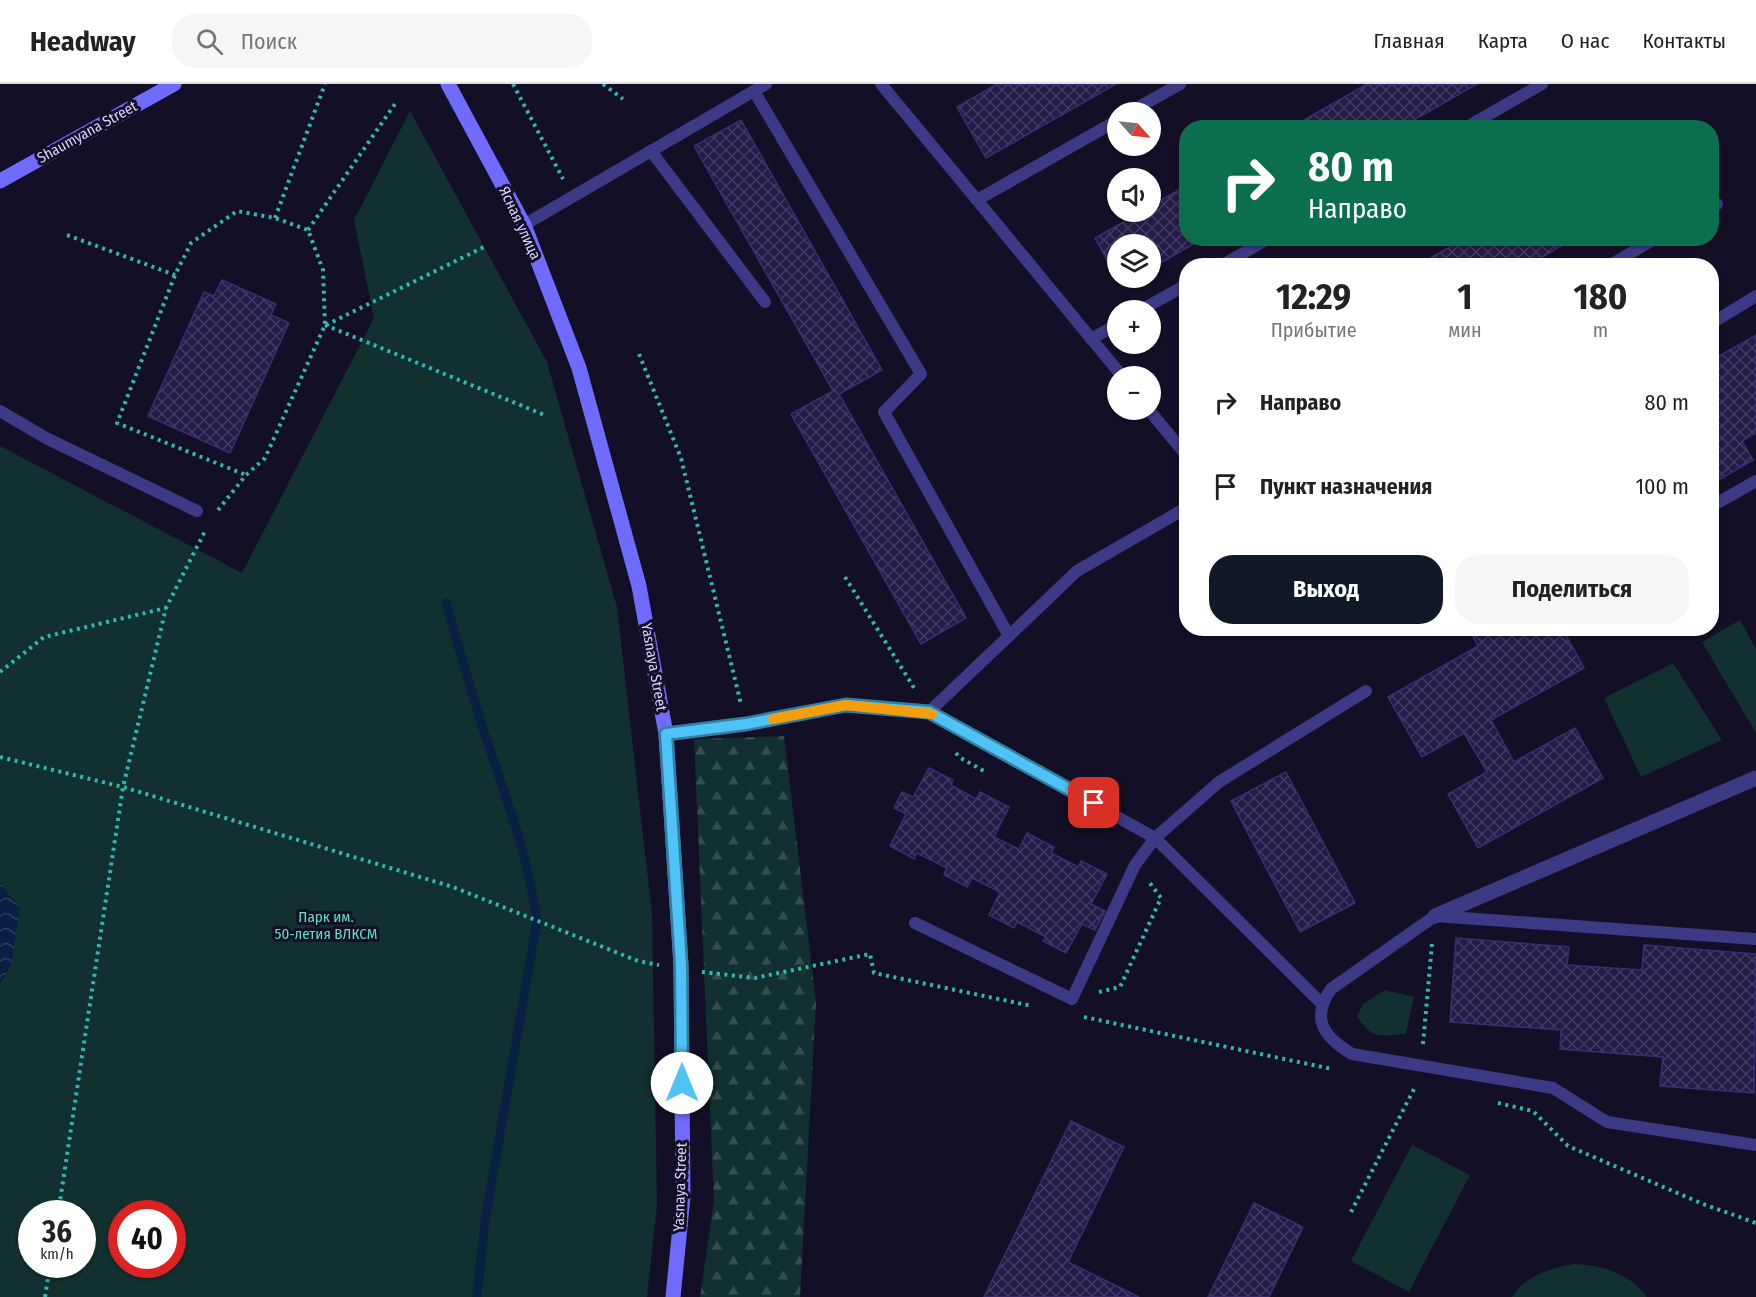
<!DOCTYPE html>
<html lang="ru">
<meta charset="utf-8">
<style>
body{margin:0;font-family:"Fira Sans Condensed",sans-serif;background:#f6f6f6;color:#222;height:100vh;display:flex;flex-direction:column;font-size:22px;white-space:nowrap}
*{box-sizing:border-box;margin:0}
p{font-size:20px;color:#767676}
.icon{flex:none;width:33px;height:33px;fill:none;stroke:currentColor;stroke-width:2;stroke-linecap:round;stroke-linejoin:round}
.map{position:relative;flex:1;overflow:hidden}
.side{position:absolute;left:1179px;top:174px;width:540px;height:378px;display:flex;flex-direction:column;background:#fff;border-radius:24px;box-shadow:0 2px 4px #0004}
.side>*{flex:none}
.hud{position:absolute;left:1179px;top:36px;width:540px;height:126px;border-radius:24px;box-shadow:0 2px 4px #0004;background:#0b6e4f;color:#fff;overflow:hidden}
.needle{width:39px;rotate:117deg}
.buttons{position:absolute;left:1107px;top:18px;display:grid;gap:12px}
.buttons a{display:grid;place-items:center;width:54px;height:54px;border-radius:50%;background:#fff;box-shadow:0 2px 4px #0004;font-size:30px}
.speed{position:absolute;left:18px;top:1116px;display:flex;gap:12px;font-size:30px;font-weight:700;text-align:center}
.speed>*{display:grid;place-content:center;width:78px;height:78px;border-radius:50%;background:#fff;box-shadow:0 2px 4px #0004;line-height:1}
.speed small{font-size:15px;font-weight:400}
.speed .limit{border:9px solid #d22;background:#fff;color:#111}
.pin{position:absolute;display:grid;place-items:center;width:51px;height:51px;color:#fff;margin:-26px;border-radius:12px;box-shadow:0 3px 9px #0006}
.me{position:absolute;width:66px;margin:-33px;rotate:0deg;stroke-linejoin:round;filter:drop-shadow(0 0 4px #0008)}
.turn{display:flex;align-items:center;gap:21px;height:126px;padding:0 30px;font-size:27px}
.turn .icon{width:78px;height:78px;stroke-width:2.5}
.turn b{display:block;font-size:42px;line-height:51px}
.eta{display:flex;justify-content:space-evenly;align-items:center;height:102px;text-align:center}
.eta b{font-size:36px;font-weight:700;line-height:42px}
.action{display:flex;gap:12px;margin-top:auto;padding:12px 30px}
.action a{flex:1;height:69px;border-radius:24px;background:#111827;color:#fff;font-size:24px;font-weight:700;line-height:69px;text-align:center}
.action a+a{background:#f6f6f6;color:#222}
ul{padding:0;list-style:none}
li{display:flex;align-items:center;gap:18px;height:84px;padding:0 30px}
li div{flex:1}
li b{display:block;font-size:22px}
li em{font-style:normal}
header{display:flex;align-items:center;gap:36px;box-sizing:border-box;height:84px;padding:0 30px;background:#fff;border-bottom:2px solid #e0e0e0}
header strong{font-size:28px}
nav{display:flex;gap:33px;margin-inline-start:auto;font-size:21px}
.search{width:420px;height:54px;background:#f6f6f6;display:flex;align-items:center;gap:15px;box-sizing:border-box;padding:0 21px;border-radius:24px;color:#767676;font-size:22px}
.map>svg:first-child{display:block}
</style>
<header>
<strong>Headway</strong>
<div class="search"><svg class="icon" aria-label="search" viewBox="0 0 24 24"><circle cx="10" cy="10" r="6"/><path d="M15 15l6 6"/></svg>Поиск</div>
<nav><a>Главная</a><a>Карта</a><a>О нас</a><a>Контакты</a></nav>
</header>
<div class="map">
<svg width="1756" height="1213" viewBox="0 0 1756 1213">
<defs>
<pattern id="forest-firs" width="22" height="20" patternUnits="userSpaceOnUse" patternTransform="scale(1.5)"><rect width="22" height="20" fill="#12302f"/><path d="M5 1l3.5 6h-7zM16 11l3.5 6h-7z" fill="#344d4e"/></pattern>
<pattern id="water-waves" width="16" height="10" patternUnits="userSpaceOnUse" patternTransform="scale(1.5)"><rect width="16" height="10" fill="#0a1f44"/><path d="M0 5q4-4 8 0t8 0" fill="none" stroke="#2d3f60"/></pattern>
<pattern id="building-cross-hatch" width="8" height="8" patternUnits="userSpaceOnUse" patternTransform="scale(1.5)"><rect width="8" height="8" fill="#241b47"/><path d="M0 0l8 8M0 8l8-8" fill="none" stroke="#433b63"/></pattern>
</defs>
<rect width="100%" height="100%" fill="#130f26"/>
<path fill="url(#forest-firs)" d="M784,652l32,266 -16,295h-100l14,-96 -20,-462z"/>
<g fill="#12302f" fill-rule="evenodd">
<path d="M410,27l137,251 70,245 35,307 5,292 -10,91h-647v-851l242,127 132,-255 -20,-98zM32,1130h50v50h-50zM122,1130h50v50h-50z"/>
<path d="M1740,536l16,29v84l-54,-91z"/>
<path d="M1673,579l49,77 -81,37 -37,-79z"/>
<path d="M1385,906l29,7 -8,37c-27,2 -34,6 -49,-18l6,-12z"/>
<path d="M1412,1061l58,30 -61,117 -58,-31z"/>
<path d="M1574,1180c27,1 56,9 73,33h-135c12,-21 39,-29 62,-33z"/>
</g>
<path fill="url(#water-waves)" d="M0,799l20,25 -9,58 -11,18z"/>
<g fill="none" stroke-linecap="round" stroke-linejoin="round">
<path stroke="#0a1f44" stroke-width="9" d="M446,519c13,44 25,88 39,132 21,62 43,121 52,186l-52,300 -8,76"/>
</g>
<g fill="url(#building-cross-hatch)" stroke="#3b2d73" stroke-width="1.5">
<path d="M997,0h119l-130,74 -29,-51z"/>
<path d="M1367,0h110l-77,44h-110z"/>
<path d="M741,36l141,250 -43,24 127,224 -45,26 -130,-230 42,-23 -139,-245z"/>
<path d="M1186,102v52h18l-54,31v-25h-32v34h17l-14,7 -26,-47 46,-26h9v-6z"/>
<path d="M1465,154h110l-48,28h-110z"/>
<path d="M222,196l54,24 -5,11 18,8 -59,130 -82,-37 56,-124 10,4z"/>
<path d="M1756,251v98l-14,8 11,19 -41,24v-124z"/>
<path d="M1468,544h35l3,6 9,-6h47l22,40 -93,52 23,42 61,-34 28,50 -125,70 -30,-54 39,-22 -23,-39 -42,24 -34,-60 90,-51z"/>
<path d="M929,684l24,12 -2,5 25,14 4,-7 29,15 -15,30 25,12 8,-16 27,14 -3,6 27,14 3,-6 26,13 -16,30 14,7 -10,19 -13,-6 -16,29 -23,-12 3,-4 -29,-15 -3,6 -25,-13 11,-23 -28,-14 -5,9 -23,-12 3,-7 -30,-15 -3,6 -24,-13 16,-32 -12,-6 8,-16 11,5z"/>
<path d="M1286,688l69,131 -55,29 -69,-131z"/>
<path d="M1456,854l113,9 -2,18 75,5 2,-25 112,9 -2,139 -94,-7 3,-29 -103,-8 1,-19 -111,-8z"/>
<path d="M1071,1037l53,26 -56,115 71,35h-155z"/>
<path d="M1254,1119l49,24 -34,70h-61z"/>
</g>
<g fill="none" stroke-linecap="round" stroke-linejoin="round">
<g stroke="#2fb8b0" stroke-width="4" stroke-dasharray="3 4.5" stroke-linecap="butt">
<path d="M513,0l50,95"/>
<path d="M603,0l20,15"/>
<path d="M275,134l50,-134"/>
<path d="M308,146l89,-129"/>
<path d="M67,151l108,40"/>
<path d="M325,241l222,91"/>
<path d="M326,241l158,-78"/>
<path d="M639,270l42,104 60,246"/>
<path d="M218,426l28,-35 19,-17 60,-133 -2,-55 -15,-40 -33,-12 -38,-7 -46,32 -16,32 -58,148 129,52"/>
<path d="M845,493l71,114"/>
<path d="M0,588l44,-35 122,-29"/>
<path d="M956,669l3,4 25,14"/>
<path d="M0,673l123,30 330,100 185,74 21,4"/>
<path d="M702,888l53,6 115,-24 4,19 158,33"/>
<path d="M1099,908l21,-5 41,-89 -12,-16"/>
<path d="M1084,933l248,52"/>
<path d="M1423,960l9,-100"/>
<path d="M1498,1019l35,8 35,35 135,58 53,19"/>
<path d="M1351,1128l64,-125"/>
<path d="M58,1130l65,-427 43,-179 39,-77"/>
<path d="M45,1213l5,-33"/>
</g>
<g stroke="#3d3a85" stroke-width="12">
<path d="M881,0l96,116"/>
<path d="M754,7l167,283 -37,38 125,224"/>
<path d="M1130,28l50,-28"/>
<path d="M1118,36l-141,80 145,176"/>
<path d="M1465,44l77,-44"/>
<path d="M651,67l115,-67"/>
<path d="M1712,123l5,-3"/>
<path d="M524,141l127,-74 114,151"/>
<path d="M1221,182l48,-28"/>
<path d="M1609,182l47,-28"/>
<path d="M1141,226l45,-25"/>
<path d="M1712,239l44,-27"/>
<path d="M1091,255l27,-15"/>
<path d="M1149,326l37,45"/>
<path d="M0,327l46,27 151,73"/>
<path d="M1712,422l44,-25"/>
<path d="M929,628l148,-141 109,-63"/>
<path d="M666,650l80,-10 101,-19 82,7 226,126 166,165"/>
<path d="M915,839l157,76 63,-134 20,-27 64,-56 147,-91"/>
<path d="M1756,855l-321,-23 -104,73c-21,30 -7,48 21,65l201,34 54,34 149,23"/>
</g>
<path stroke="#3d3a85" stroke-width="15" d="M1435,832l321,-138"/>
<g stroke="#6f6bff" stroke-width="15">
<path d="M448,0l76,141 55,143 60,218 27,148 15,231 2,232 -10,100"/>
<path d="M0,97l174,-97"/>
</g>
</g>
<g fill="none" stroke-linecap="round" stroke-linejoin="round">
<g stroke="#337fa1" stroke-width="15">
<path id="route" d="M682,999l-1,-118 -15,-231 80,-10 100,-19 83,7 165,91"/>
</g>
<use href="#route" stroke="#4fc3f7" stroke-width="10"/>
<path stroke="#f59e0b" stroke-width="10" d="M773,635l73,-14 86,9"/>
</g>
<g text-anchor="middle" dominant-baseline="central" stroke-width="6" stroke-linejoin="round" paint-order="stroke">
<g font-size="15" fill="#d9d4ff" stroke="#130f26">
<text transform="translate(87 48) rotate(-29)">Shaumyana Street</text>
<text transform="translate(520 139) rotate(65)">Ясная улица</text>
<text transform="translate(654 583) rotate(80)">Yasnaya Street</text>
<text transform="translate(680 1103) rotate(-88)">Yasnaya Street</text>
</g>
<g font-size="15" fill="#5fe0c0" stroke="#130f26">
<text x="326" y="833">Парк им.<tspan x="326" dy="17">50-летия ВЛКСМ</tspan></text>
</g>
</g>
</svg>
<div class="buttons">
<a><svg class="needle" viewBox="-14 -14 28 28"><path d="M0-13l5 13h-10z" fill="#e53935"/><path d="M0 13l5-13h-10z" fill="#767676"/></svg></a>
<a><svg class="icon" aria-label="sound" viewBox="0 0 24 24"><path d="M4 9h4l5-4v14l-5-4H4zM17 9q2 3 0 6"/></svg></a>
<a><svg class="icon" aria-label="layers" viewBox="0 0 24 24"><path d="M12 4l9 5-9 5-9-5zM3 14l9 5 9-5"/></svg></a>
<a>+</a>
<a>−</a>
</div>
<div class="speed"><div>36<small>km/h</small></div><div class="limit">40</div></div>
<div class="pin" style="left:1094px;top:719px;background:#d93025"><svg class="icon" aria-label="arrive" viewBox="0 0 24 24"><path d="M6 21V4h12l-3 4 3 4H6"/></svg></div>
<svg class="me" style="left:682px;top:999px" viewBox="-20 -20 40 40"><circle r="19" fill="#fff"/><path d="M0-13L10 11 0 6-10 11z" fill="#4fc3f7"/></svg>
<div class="hud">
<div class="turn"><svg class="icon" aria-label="right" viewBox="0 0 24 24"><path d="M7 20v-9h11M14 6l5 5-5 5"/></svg><div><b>80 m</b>Направо</div></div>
</div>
<section class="side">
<div class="eta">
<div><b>12:29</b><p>Прибытие</p></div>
<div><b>1</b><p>мин</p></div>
<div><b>180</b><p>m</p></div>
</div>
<ul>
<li><svg class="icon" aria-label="right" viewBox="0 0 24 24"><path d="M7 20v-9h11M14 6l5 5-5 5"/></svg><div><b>Направо</b></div><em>80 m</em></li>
<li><svg class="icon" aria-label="arrive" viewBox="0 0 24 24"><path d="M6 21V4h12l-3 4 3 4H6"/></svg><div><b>Пункт назначения</b></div><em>100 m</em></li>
</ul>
<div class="action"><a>Выход</a><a>Поделиться</a></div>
</section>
</div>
